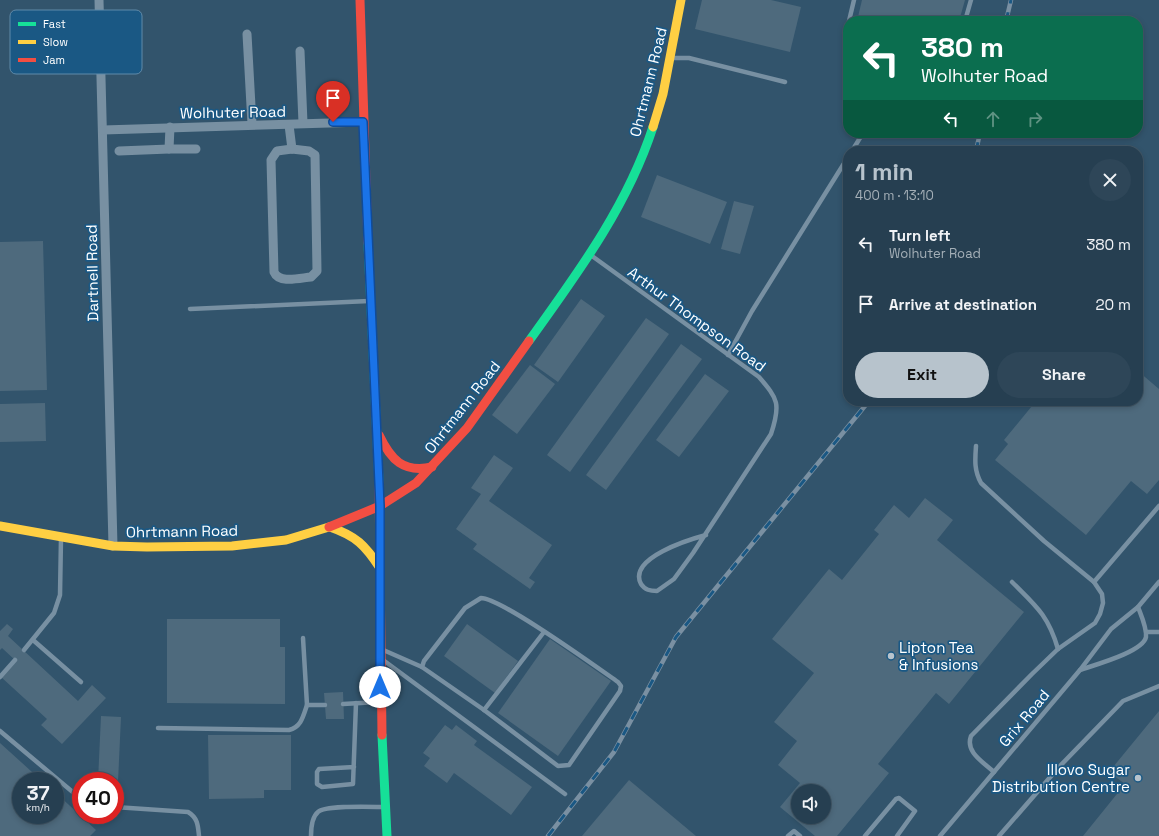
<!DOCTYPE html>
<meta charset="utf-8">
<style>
body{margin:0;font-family:"Space Grotesk",sans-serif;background:#2e4658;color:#f1f3f6;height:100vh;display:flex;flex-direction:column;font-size:15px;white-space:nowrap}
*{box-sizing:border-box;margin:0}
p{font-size:13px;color:#a4afb7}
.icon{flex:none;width:22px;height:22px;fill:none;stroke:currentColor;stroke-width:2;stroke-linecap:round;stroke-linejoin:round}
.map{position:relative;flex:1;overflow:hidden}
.drawer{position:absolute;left:843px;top:146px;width:300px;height:260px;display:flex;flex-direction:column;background:#263f51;border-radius:16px;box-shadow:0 2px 6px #0003,0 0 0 1px #425868}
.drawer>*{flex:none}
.top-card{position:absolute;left:843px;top:16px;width:300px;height:122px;border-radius:16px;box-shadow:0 2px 6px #0003,0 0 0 1px #425868;background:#0b6e4f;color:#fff;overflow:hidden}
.buttons{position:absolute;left:791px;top:784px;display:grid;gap:8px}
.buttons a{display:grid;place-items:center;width:40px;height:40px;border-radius:50%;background:#263f51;box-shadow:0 2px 6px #0003,0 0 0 1px #425868;font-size:20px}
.speed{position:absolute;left:12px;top:772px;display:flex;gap:8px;font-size:20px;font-weight:700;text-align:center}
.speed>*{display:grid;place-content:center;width:52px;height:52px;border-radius:50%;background:#263f51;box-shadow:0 2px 6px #0003,0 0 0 1px #425868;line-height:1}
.speed small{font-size:10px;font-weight:400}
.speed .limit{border:6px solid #d22;background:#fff;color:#111}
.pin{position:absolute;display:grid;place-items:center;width:34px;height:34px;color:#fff;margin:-41px -17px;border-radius:50% 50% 50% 0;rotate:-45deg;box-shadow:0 0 4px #0007}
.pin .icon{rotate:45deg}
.me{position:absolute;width:44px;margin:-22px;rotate:0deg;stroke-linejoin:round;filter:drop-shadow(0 0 3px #0008)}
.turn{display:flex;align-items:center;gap:14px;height:84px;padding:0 12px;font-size:18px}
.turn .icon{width:52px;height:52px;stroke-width:2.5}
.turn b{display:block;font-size:28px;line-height:34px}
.lanes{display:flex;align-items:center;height:38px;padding:0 12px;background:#0003;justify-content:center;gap:20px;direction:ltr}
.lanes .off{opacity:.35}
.round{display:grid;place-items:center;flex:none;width:42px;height:42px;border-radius:21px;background:#2e4658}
.summary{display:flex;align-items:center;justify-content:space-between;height:68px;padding:0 12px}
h1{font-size:24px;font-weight:700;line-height:30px;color:#b7c3cc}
.action{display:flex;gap:8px;margin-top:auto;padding:8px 12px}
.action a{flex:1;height:46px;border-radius:24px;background:#b7c3cc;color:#111;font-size:16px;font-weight:700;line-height:46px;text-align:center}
.action a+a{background:#2e4658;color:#f1f3f6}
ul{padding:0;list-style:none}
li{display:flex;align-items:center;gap:12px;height:60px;padding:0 12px}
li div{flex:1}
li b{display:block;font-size:15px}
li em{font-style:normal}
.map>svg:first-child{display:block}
</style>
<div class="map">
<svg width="1159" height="836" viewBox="0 0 1159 836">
<rect width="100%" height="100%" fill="#32546c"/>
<g fill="#4e6a7d" fill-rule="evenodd">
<path d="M702,0h69l30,7 -11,45 -95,-23z"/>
<path d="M862,0h103l-6,21h-102z"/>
<path d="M657,175l70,27 -17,42 -69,-27z"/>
<path d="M734,201l20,5 -14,48 -19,-5z"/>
<path d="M43,241l4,149 -47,1v-149z"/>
<path d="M581,299l24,17 -47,66 -24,-17z"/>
<path d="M646,318l23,16 -99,138 -23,-17z"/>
<path d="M681,344l21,15 -96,131 -20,-15z"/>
<path d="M530,365l25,19 -38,50 -25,-19z"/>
<path d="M1138,371l21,18v91l-12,14 -16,-13 -45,54 -91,-75 13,-16 -4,-4 32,-39h102z"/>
<path d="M705,374l24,17 -50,66 -23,-17z"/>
<path d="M45,403l1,38 -46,1v-38z"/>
<path d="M494,455l19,13 -24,33 63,44 -23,33 6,4 -5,7 -57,-40 4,-5 -21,-15 25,-35 -10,-6z"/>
<path d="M925,498l28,22 -16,20 87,72 -75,92 -13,-11 -58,71 11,9 -52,63h-22l-35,-29 20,-24 -22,-18 19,-24 -23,-19 40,-49 -42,-34 57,-70 13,11 37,-46 -5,-4 20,-25 15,13zM798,791h26v26h-26z"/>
<path d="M167,619h113v28h5v57l-118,-1z"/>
<path d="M7,624l6,5 -5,7 70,65 14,-16 14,13 -44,46 -21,-19 6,-6 -46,-42 15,-16 -14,-13 -2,2v-19z"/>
<path d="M467,624l51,37 -23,32 -51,-37z"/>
<path d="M550,639l61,42 -53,75 -60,-43z"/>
<path d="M343,692l1,27h-18l-2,-26z"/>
<path d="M1159,711v125h-76l42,-52 -16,-12z"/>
<path d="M101,716l20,1 -3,65 -20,-1z"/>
<path d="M445,725l7,5 4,-5 21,16 -3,4 58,42 -21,28 -57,-42 -7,10 -23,-17 6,-8 -7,-5z"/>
<path d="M208,735h83v55h-27v8l-55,1z"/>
<path d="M0,743l42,38h-21v34h34v-23l41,38 -6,6h-90z"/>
<path d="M629,780l67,56h-114z"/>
</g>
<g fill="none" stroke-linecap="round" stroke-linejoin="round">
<g stroke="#7890a2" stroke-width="4.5">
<path d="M849,21l5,-21"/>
<path d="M965,21l6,-21"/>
<path d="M848,26c-2,7 -5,15 0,22"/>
<path d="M671,58h18l96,24"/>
<path d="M852,151l11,-18"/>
<path d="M592,256l167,121c19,22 22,27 12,57l-78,119 -19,26 -17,12c-7,0 -12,-1 -16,-7 -14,-26 50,-45 65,-49"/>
<path d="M190,309l179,-8"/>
<path d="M728,355l24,-44 96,-154"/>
<path d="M976,446c-1,14 -2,24 5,37l63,58 50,41 8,12 1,9 -3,11 -5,9 -37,26 -26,25 -61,62c-6,16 12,26 23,36"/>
<path d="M1012,582c24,24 36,33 46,67"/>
<path d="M1094,582l65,-76"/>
<path d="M481,598c20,0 114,68 137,84l3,4 -1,5 -51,74 -11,1 -74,-56 -62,-43 2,-6 41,-53z"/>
<path d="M1146,632h13"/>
<path d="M303,638l4,67h18"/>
<path d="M33,640l48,42"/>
<path d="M381,649l41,18"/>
<path d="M24,650l30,-37 6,-18 1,-57"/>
<path d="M383,660l182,134"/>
<path d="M1080,670c14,-5 63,-18 66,-33 1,-9 -5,-22 -8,-30"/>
<path d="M0,677l15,-17"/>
<path d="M343,704l35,-2"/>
<path d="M484,710l60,-78"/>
<path d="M158,728l131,2c12,-3 14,-13 18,-25"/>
<path d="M0,731l81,68"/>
<path d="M354,767l-35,2 -2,3v12l5,3 31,-3 3,-81"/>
<path d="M115,807l73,5c10,6 10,14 11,24"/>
<path d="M311,836c0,-7 1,-19 7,-24 7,-7 54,-5 66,-5"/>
<path d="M788,836l6,-5 6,5"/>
<path d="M865,836l31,-37 3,-1 16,13 -18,25"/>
<path d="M940,836l140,-166 31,-41 27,-22 21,-25"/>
<path d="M999,836l60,-69 64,-66 36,-15"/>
</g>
<g stroke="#7890a2" stroke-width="9">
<path d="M99,0l14,546"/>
<path d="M247,34l5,90"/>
<path d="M300,51l3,72"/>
<path d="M289,125l3,24"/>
<path d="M170,127l-1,22h27"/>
<path d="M103,130l260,-8"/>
<path d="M292,149l17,2 6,4 2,116 -6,6c-11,1 -32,7 -37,-5l-3,-112 6,-9z"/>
<path d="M119,151l50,-2"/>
</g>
<g stroke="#16e098" stroke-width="9">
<path d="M368,243l11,239"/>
<path d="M529,341c48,-67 98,-134 124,-214"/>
<path d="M382,735l5,101"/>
</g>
<g stroke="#ffcf43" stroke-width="9">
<path d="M653,127l10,-33 18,-94"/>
<path d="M0,526l113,20 34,1 85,-1 54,-6 43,-13"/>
<path d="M330,527c26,9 35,18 50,41"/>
</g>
<g stroke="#f24e42" stroke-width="9">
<path d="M360,0l8,243"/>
<path d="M379,435c12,25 24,38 53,32"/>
<path d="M379,482l3,253"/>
<path d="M329,527l51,-21 36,-23 51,-55 62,-87"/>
</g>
<g stroke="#7a90a2" stroke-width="4.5">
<g id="rail">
<path d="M1006,21l5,-21"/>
<path d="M976,151l4,-18"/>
<path d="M548,836l66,-84 62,-115 193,-236"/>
</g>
</g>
<use href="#rail" stroke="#1a5884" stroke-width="3" stroke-dasharray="9" stroke-linecap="butt"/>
</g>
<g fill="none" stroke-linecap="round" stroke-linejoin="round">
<g stroke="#114b97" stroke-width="10">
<path id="route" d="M333,122h30l17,384v181"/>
</g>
<use href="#route" stroke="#1a73e8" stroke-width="7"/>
</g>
<g fill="#b7c3cc" stroke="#1a5884" stroke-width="1.5">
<circle cx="891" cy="656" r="4"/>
<circle cx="1138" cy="778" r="4"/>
</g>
<g text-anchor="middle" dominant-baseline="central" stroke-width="3.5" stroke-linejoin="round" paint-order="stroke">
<g font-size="15" fill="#fff" stroke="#1a5884">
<text transform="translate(648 82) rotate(-76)">Ohrtmann Road</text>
<text transform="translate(233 112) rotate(-1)">Wolhuter Road</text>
<text transform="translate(92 273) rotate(-91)">Dartnell Road</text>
<text transform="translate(697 319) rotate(36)">Arthur Thompson Road</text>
<text transform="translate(462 407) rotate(-52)">Ohrtmann Road</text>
<text transform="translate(182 531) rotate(-1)">Ohrtmann Road</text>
<text transform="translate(1024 718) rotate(-50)">Grix Road</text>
</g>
<g font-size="15" fill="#fff" stroke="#1a5884" text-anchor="start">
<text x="899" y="647">Lipton Tea<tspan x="899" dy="17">&amp; Infusions</tspan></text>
<text x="1130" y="769" text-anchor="end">Illovo Sugar<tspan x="1130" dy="17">Distribution Centre</tspan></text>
</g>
</g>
<rect x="10" y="10" width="132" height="64" rx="6" fill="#1a5884" stroke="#5f8aa9" stroke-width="1"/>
<rect x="18" y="22" width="18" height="4" fill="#16e098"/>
<rect x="18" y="40" width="18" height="4" fill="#ffcf43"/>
<rect x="18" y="58" width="18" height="4" fill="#f24e42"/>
<g font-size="11" fill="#fff">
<text x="43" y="28">Fast</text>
<text x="43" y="46">Slow</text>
<text x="43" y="64">Jam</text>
</g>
</svg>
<div class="buttons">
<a><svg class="icon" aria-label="sound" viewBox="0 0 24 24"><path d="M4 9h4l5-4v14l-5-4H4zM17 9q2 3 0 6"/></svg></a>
</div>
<div class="speed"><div>37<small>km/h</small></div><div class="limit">40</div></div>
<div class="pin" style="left:333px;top:122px;background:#d93025"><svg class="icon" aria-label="arrive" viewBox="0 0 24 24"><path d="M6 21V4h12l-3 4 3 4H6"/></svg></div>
<svg class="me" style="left:380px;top:687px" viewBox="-20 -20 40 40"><circle r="19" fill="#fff"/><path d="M0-13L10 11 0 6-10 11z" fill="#1a73e8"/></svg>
<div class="top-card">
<div class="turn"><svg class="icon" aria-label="left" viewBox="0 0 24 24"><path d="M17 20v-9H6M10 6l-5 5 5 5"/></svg><div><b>380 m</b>Wolhuter Road</div></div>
<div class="lanes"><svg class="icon" aria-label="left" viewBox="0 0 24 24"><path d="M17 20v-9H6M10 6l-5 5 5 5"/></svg><svg class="icon off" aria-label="ahead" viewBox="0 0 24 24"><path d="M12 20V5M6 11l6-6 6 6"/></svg><svg class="icon off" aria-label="right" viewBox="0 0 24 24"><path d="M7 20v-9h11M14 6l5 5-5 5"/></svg></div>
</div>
<section class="drawer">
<div class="summary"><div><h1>1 min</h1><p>400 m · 13:10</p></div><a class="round"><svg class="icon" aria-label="close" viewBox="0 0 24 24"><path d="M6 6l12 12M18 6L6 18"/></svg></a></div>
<ul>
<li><svg class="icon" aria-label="left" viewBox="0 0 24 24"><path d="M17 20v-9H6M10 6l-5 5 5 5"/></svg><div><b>Turn left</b><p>Wolhuter Road</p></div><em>380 m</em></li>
<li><svg class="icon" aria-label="arrive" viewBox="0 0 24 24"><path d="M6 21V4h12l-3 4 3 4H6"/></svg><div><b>Arrive at destination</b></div><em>20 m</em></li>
</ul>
<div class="action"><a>Exit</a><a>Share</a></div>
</section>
</div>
